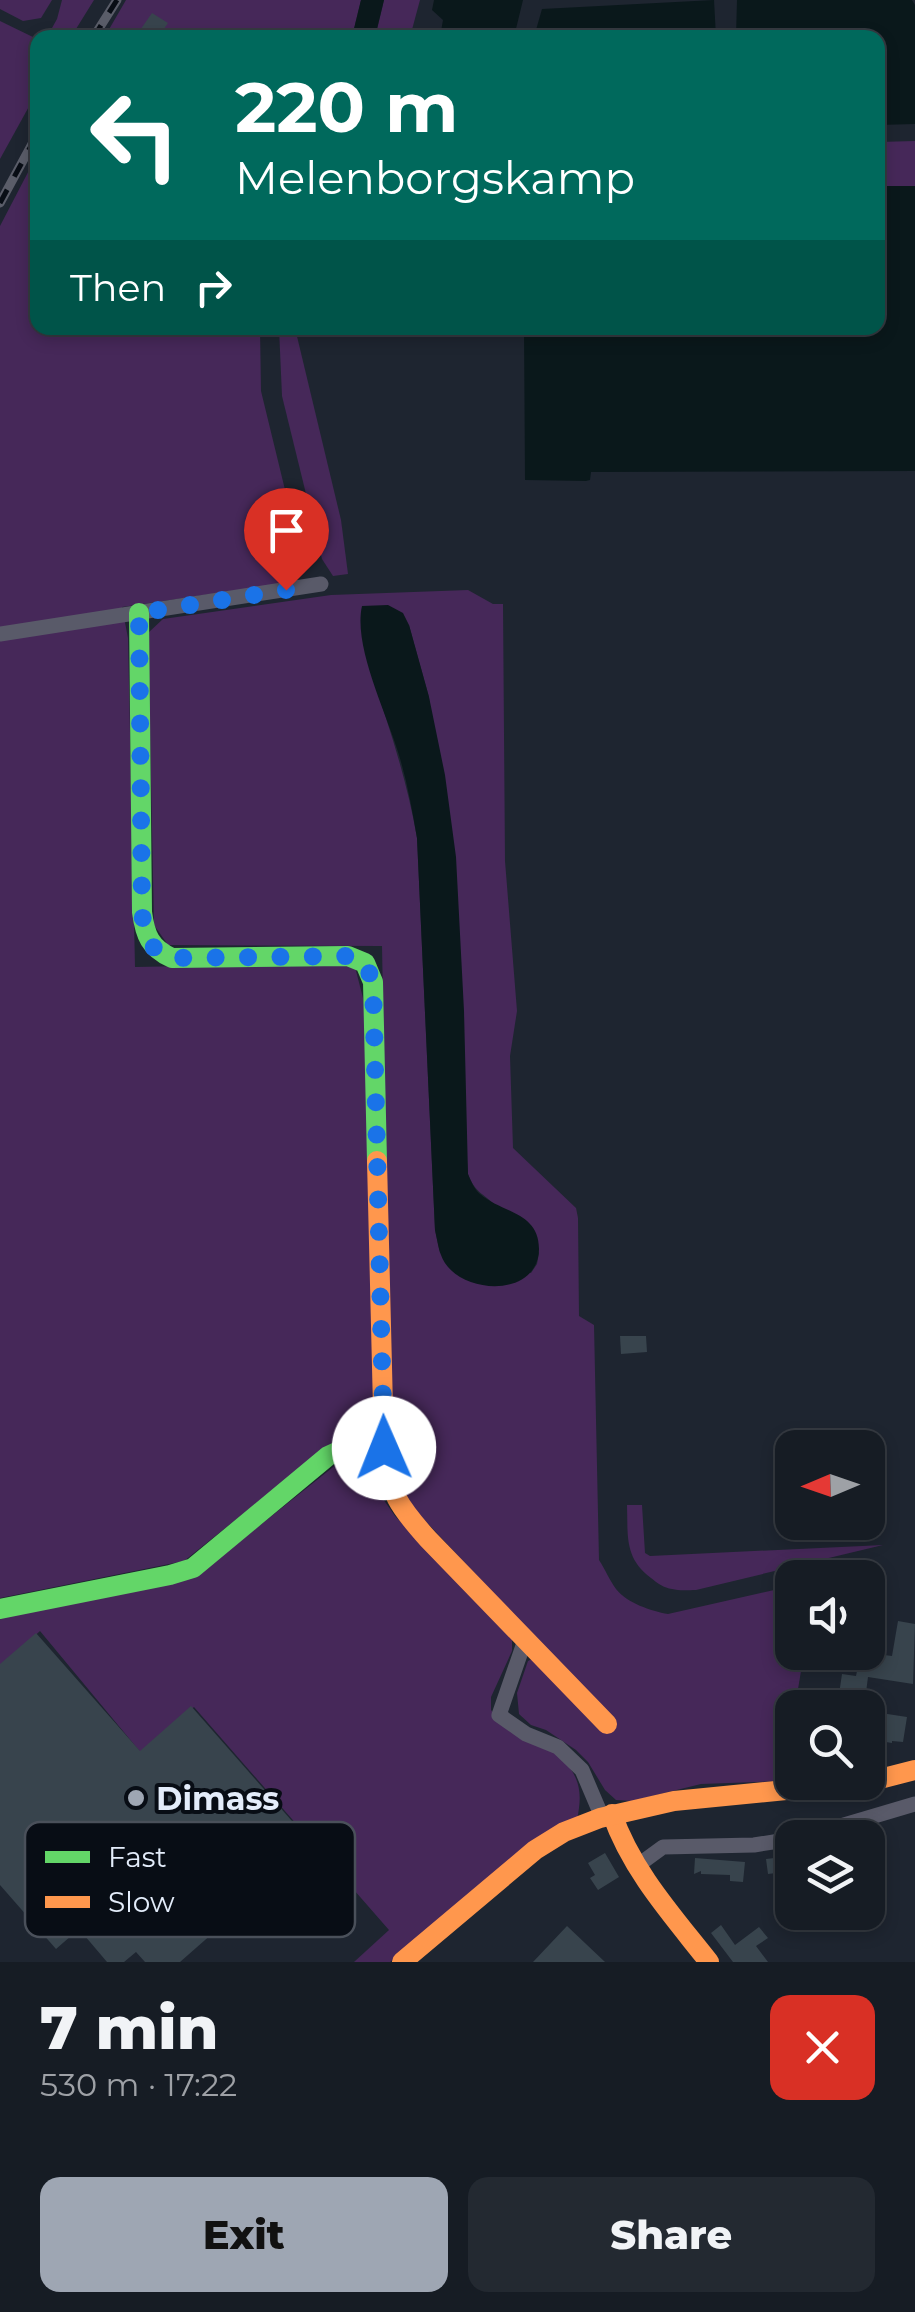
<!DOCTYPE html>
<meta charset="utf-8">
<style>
body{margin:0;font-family:Montserrat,sans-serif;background:#232931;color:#f1f3f6;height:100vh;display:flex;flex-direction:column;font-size:38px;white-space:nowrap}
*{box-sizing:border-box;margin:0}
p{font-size:32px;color:#9ea1a6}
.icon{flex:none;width:55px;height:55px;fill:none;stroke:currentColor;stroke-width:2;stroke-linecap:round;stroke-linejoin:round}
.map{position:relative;height:1962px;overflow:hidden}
.panel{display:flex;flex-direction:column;background:#161c24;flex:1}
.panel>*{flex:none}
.guide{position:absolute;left:30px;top:30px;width:855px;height:305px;border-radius:20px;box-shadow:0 5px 15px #0003,0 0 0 2px #353a41;background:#00695c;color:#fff;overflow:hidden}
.needle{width:65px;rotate:268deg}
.buttons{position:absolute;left:775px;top:1430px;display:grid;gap:20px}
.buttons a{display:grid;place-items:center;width:110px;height:110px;border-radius:20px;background:#161c24;box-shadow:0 5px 15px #0003,0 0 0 2px #353a41;font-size:50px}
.pin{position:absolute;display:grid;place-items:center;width:85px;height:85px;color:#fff;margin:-102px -42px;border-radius:50% 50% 50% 0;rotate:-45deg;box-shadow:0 0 10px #0007}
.pin .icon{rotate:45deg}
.me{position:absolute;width:110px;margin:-55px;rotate:359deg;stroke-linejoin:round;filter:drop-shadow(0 0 8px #0008)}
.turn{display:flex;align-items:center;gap:35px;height:210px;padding:0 40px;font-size:45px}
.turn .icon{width:130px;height:130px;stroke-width:2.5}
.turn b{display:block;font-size:70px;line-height:85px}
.then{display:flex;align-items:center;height:95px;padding:0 40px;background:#0003;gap:20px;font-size:38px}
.round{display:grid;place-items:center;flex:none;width:105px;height:105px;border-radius:20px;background:#232931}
.overview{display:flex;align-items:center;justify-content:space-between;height:170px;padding:0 40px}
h1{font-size:60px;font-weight:800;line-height:75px}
.action{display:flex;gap:20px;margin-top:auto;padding:20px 40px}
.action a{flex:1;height:115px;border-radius:20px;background:#9ea6b3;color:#111;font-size:40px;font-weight:800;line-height:115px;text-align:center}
.action a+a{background:#232931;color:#f1f3f6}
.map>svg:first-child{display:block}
</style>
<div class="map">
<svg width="915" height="1962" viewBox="0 0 915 1962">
<rect width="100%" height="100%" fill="#1e2530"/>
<g fill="#462859" fill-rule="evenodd">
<path d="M0,0h52l-11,18 -18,3 -23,-12z"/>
<path d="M62,0h32l-23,37h-24l10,-18z"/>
<path d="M126,0h235l-9,37h-152l-21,-5 -21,5 -54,1z"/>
<path d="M384,0h36l-10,37 -35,1z"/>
<path d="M0,21l37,18v53l-37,67z"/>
<path d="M915,141v45h-37v-44z"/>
<path d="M37,155l1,173h222l1,63 44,181 -12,10 -171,25 6,31 7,329 208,-4 12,4 9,35 12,420 -3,11 -45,13 -144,115 -184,37v-1372z"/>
<path d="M279,328h16l46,192 7,54 -15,2 -11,-17 -40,-163z"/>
<path d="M468,590l25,14h10l2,257 12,150 -7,45 3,92 63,60 2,10 1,98 15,9 5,235c6,9 11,21 17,29 11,14 35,22 52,25l124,-28v66l12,1 -9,54 -3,1v17l-9,56 -82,3 -69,17 -16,-1 -11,-10 -17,-28 -12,-12 -30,-20 -15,-5 -12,-11 -2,-21 11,-32 6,-3 62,69 -118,-150 -76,-81 -7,-14 -6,-154 -7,-382 -214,-1 -14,-20 -6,-292 15,-14 168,-24zM409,625l20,72 39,477c7,18 13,18 26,30 16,14 30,33 45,49l-2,11 -6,9 -91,-20 -5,-23 -18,-392c-10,-58 -28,-112 -47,-168z"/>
<path d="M358,1457l15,6 5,12 3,21 14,20 117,120v15l-21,46v13l9,12 57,32c23,21 26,37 20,66l-100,66 -87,76h-36l35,-32 -195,-223 -52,47 -102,-123 -40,37v-51l195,-40 147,-117z"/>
<path d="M627,1505h15l3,48 5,3 233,-11 -187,45c-7,0 -17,1 -24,-1 -8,-1 -15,-6 -21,-11 -27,-20 -23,-43 -24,-73z"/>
</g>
<g fill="#0a181b">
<path d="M361,0h23l-9,37h-23z"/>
<path d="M434,0h89l-9,37h-74l3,-17 -11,-10z"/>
<path d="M714,0l2,37h-182l8,-28z"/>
<path d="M737,0h175l3,5v119l-37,1v-87l-142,-1z"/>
<path d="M878,186h37v285l-324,1 -1,8 -4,1 -61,-1 -1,-152h354z"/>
<path d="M388,605l15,8 6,12 20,72 16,78 11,82 8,154 4,163c3,7 6,15 12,20 22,19 59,18 59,55 -1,46 -67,46 -91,18 -9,-10 -10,-24 -13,-37l-18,-392c-5,-29 -10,-58 -19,-86 -12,-40 -45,-106 -36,-146z"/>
</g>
<g fill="#38444d">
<path d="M152,13l16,10 -10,15h-14l-6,-5z"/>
<path d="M620,1336h26l1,16 -26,2z"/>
<path d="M898,1621l17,3 -2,60 -45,-7 -4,31h-27l5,-34 14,2 5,-24 31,4z"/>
<path d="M36,1633l104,118 51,-45 122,139 -133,117h-35l-9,-10 -12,10h-17l-28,-33 -23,20 -56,-64v-221z"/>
<path d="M816,1652h18l-3,20 -18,-3z"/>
<path d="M868,1711l39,6 -4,25 -11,-1v2l-24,-4z"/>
<path d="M605,1853l14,24 -21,13 -8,-12 5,-3 -7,-12z"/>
<path d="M792,1856v25l-15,2 -1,-10 -8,1 -2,-15z"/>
<path d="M695,1858l50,4 -2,20 -13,-1v-6l-29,-1v-3l-7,3z"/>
<path d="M721,1925l14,20 24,-18 9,11 -12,8 12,16h-35l-22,-29z"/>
<path d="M567,1926l38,36h-72z"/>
</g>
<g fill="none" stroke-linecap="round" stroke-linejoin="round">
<g stroke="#595a69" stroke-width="15">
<path d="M0,634l321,-50"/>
<path d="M525,1640l-26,75 27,19 32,13 24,23 20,47"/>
<path d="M800,1838l115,-34"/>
<path d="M637,1866l26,-19 91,-2 38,-6"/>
</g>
<g stroke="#63d668" stroke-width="20">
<path d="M139,613l3,299c3,23 8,36 30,46l176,-2 17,7 8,19 4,179"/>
<path d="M0,1609l170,-34 23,-7 135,-112 15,-7h41"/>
</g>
<g stroke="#ff974d" stroke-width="20">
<path d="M377,1161l7,288c4,43 16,59 44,90l179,185"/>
<path d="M868,1782l47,-12"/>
<path d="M612,1814c20,57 60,101 97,148"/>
<path d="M402,1962l133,-112 29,-18 36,-14 74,-17 193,-19"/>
</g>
<g stroke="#5a5d69" stroke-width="9">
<g id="rail">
<path d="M93,38l24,-38"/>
<path d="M0,203l38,-70"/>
</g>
</g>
<use href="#rail" stroke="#080d15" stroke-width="5" stroke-dasharray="15" stroke-linecap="butt"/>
</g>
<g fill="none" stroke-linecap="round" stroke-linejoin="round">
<path stroke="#1a73e8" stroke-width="18" stroke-dasharray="0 32.4" d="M286,590l-147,23 3,299c3,26 4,35 30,46l176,-2 17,7 8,19 11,466"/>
</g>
<circle fill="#9ea6b3" stroke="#080d15" stroke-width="4" cx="136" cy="1798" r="10"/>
<g text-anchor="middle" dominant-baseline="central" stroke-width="8" stroke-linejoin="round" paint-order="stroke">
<g font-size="32" font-weight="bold" fill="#e3ecfa" stroke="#080d15" text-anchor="start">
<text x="156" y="1798">Dimass</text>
</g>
</g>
<rect x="25" y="1822" width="330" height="115" rx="15" fill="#080d15" stroke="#4a505a" stroke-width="2.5"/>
<rect x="45" y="1851" width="45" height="12" fill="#63d668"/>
<rect x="45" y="1896" width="45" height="12" fill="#ff974d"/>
<g font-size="28" fill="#e3ecfa">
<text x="108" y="1867">Fast</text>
<text x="108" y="1912">Slow</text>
</g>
</svg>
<div class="buttons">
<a><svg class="needle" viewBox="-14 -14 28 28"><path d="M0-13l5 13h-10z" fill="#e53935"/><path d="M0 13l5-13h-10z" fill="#9ea1a6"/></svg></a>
<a><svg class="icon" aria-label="sound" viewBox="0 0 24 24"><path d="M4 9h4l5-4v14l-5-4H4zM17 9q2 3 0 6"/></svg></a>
<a><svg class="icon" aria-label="search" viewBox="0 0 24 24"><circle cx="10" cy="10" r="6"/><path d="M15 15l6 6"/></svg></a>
<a><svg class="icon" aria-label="layers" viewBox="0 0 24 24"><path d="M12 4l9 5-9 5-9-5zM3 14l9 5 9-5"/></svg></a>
</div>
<div class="pin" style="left:286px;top:590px;background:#d93025"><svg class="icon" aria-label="arrive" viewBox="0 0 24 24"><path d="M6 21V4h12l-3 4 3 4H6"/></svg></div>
<svg class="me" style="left:384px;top:1448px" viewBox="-20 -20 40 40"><circle r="19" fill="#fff"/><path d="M0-13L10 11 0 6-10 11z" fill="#1a73e8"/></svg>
<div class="guide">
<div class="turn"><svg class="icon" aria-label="left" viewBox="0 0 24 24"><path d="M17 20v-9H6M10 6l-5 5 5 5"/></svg><div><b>220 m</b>Melenborgskamp</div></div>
<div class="then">Then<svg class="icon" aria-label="right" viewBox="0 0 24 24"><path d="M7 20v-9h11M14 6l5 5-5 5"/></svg></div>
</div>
</div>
<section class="panel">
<div class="overview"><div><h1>7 min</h1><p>530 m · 17:22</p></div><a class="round" style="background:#d93025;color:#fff"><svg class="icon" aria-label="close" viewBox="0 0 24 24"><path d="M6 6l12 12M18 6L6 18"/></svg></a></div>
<div class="action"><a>Exit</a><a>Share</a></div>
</section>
